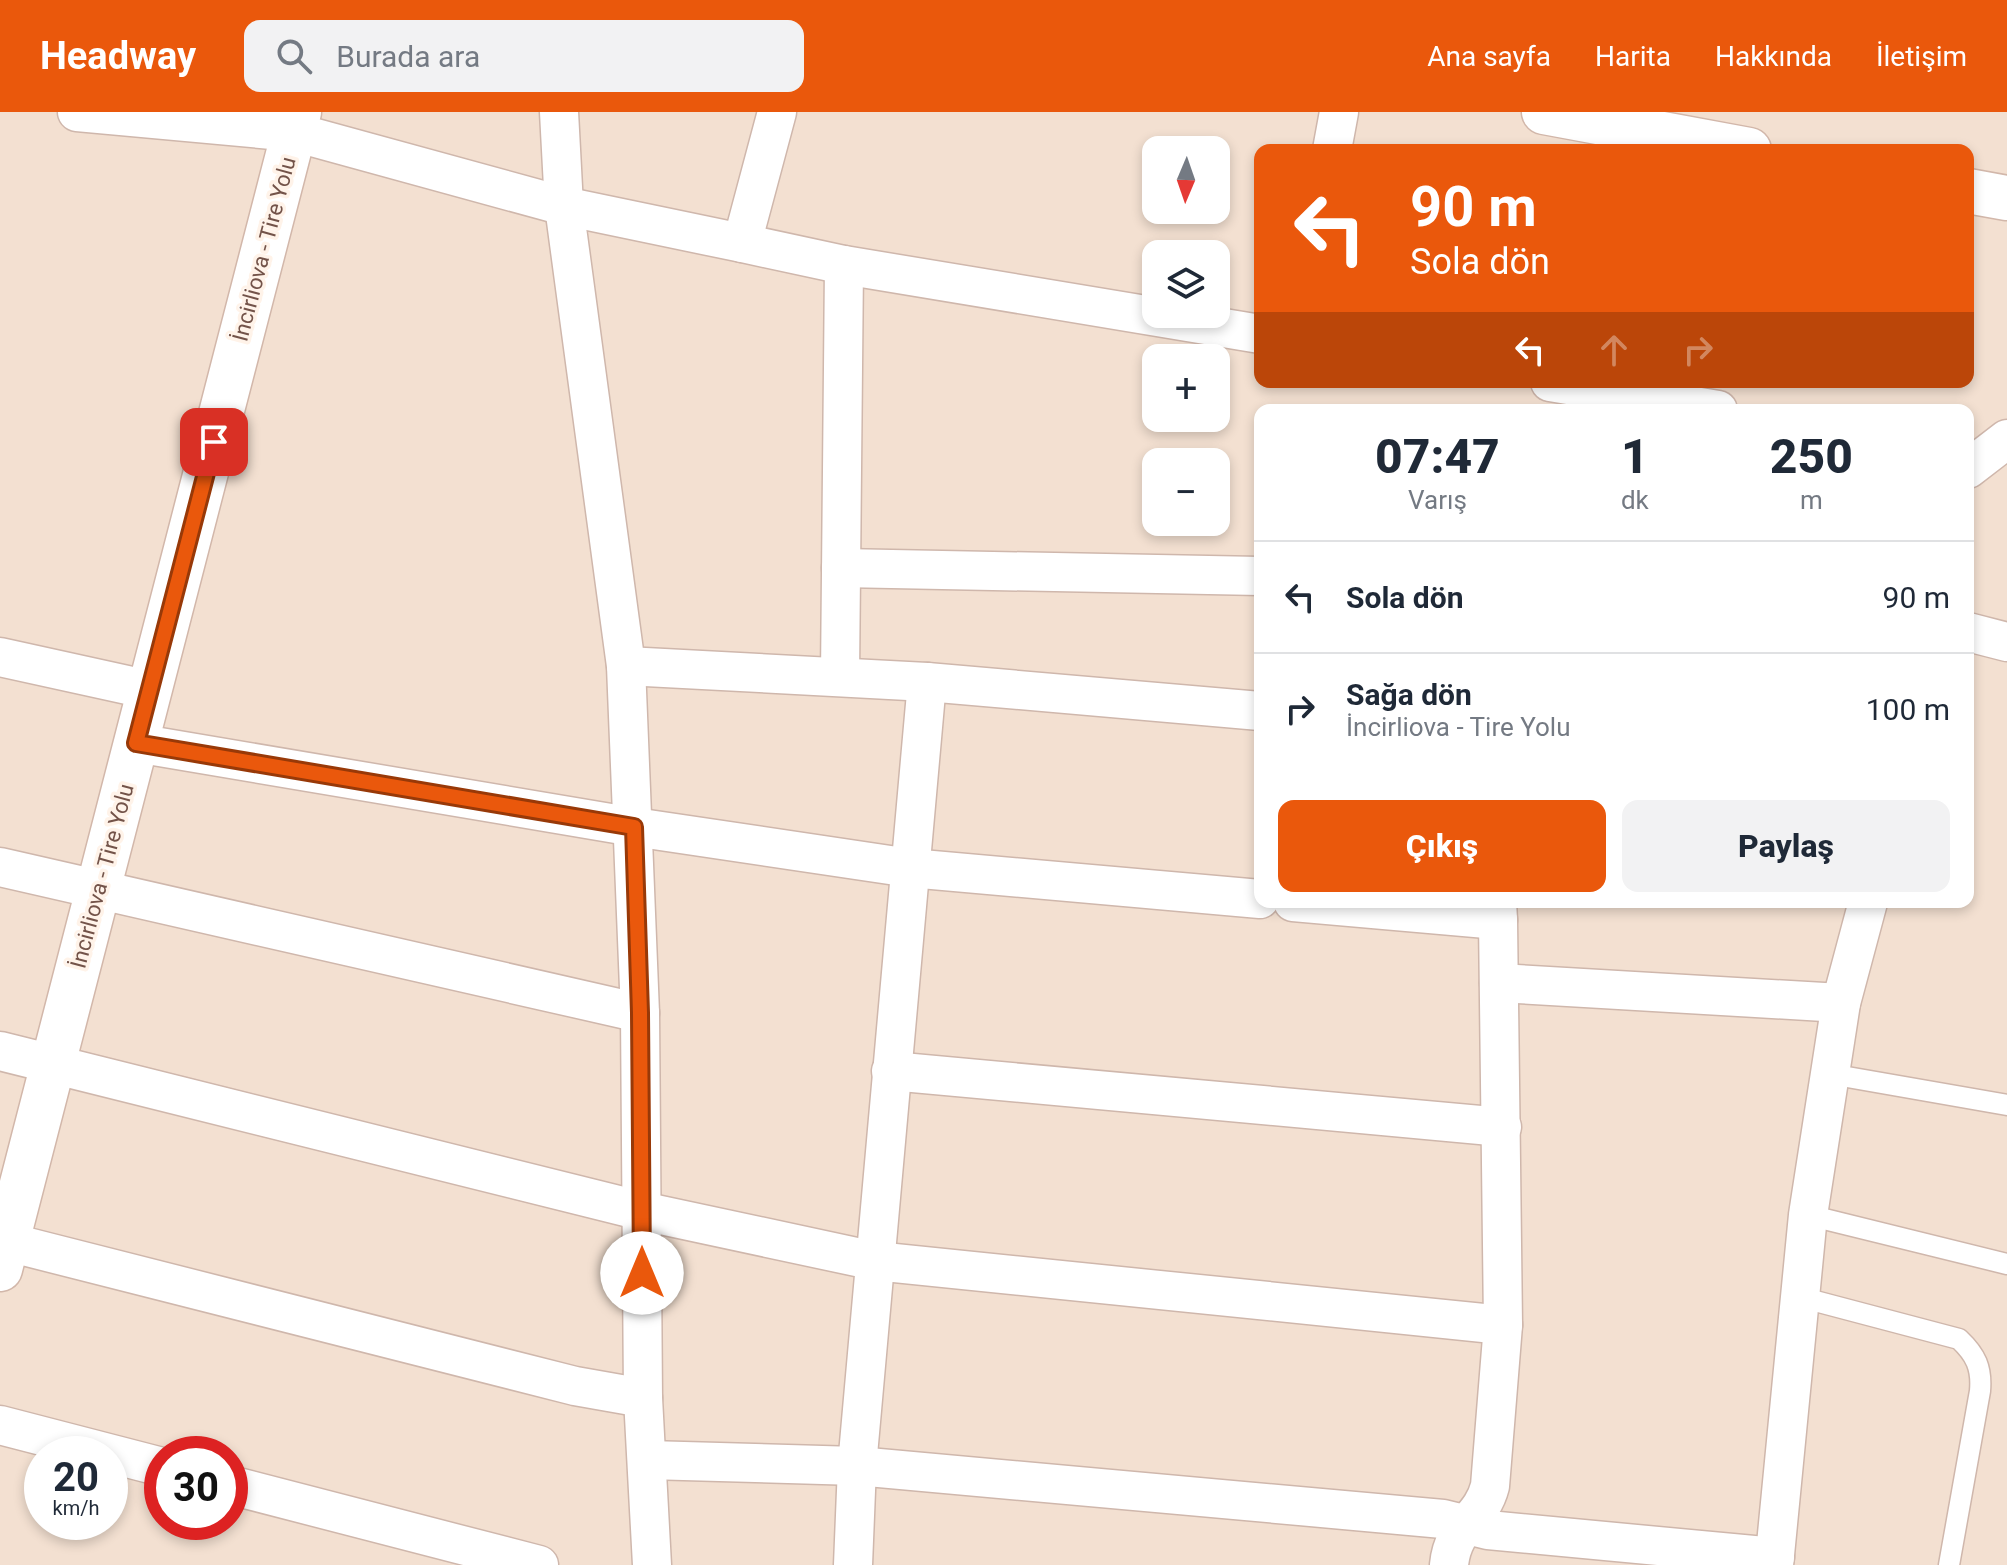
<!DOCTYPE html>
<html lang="tr">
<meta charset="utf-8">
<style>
body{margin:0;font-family:Roboto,sans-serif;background:#f2f2f3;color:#1f2937;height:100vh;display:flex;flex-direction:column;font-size:30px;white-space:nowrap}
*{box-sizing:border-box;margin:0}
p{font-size:26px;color:#747a83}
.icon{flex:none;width:44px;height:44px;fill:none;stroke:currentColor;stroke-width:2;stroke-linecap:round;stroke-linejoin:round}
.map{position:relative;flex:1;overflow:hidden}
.drawer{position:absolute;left:1254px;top:292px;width:720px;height:504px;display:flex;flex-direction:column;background:#fff;border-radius:16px;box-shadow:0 4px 12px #0003}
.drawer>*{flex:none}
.guide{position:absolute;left:1254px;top:32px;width:720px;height:244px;border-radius:16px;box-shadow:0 4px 12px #0003;background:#ea580c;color:#fff;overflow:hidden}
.needle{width:52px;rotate:182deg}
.buttons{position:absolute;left:1142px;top:24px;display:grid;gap:16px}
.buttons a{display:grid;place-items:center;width:88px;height:88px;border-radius:16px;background:#fff;box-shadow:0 4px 12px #0003;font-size:40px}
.speed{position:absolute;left:24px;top:1324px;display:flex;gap:16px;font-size:40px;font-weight:700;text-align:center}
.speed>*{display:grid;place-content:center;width:104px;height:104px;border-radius:50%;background:#fff;box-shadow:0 4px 12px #0003;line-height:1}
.speed small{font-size:20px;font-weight:400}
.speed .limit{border:12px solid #d22;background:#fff;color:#111}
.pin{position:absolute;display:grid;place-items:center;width:68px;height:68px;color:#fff;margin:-34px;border-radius:16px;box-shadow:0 4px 12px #0006}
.me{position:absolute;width:88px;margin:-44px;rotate:0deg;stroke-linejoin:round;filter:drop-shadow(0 0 6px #0008)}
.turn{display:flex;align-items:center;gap:28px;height:168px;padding:0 24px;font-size:36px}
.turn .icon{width:104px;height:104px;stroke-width:2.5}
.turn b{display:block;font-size:56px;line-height:68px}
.lanes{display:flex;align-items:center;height:76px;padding:0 24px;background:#0003;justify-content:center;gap:40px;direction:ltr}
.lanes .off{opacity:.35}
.eta{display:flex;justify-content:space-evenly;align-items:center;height:136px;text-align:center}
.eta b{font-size:48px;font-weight:800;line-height:56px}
.button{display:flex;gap:16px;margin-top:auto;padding:16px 24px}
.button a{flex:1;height:92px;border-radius:16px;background:#ea580c;color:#fff;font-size:32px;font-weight:800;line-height:92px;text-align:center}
.button a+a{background:#f2f2f3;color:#1f2937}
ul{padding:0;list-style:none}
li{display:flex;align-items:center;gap:24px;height:112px;padding:0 24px;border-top:2px solid #e0e1e3}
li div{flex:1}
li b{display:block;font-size:30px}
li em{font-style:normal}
header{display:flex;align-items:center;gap:48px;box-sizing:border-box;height:112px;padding:0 40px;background:#ea580c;color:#fff}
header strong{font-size:38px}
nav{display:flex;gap:44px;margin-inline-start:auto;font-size:28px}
.search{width:560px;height:72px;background:#f2f2f3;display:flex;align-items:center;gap:20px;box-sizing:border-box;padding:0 28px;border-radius:16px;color:#747a83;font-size:30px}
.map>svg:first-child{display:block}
</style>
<header>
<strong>Headway</strong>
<div class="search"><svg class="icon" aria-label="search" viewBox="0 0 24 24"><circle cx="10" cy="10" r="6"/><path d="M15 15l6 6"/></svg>Burada ara</div>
<nav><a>Ana sayfa</a><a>Harita</a><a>Hakkında</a><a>İletişim</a></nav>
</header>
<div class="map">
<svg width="2007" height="1453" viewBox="0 0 2007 1453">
<rect width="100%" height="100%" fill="#fcefe3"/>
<path fill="#f3e0d1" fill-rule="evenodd" d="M0,0h2007v1453h-2007zM1156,38h60v60h-60zM1260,38h708v232h-708zM1156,142h60v60h-60zM1156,246h60v60h-60zM1260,298h708v492h-708zM1156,350h60v60h-60zM42,1342h68v68h-68zM162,1342h68v68h-68z"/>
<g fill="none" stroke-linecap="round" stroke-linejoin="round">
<g stroke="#cfb7ac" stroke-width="23">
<g id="lane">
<path d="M1830,962l177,31"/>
<path d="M1808,1103l199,49"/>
<path d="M1800,1185l159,42c17,16 23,29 21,52l-31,174"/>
</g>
</g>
<g stroke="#cfb7ac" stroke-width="41">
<g id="street">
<path d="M77,0l217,20 270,74 178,37 102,22 416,69"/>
<path d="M559,0l5,94 62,460 14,347 3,385 9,167"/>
<path d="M1332,38l7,-38"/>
<path d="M742,131l35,-131"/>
<path d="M1550,270l168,28"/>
<path d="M1968,357l39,-30"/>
<path d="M841,456l419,8"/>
<path d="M1968,520l39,10"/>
<path d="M0,545l150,33"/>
<path d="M626,554l301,16 333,29"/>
<path d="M840,564l4,-411"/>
<path d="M136,631l498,84 276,41 350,31"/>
<path d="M0,755l640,146"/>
<path d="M1293,790l205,18 -1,-18"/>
<path d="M1499,871l342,20"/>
<path d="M0,939l642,160 233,50 628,64"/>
<path d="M891,959l611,56"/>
<path d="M0,1128l575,146 68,12"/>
<path d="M0,1313l162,42"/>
<path d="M648,1348l209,6 586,53 45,11 287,27"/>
<path d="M230,1373l309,80"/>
<path d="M853,1453l4,-99 70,-784"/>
<path d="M1449,1453c4,-41 32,-44 41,-79l13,-161 -5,-405"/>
<path d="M1774,1453l34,-350 33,-212 27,-101"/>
</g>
</g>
<g stroke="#d2b7aa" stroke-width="47">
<g id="secondary">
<path d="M1544,0l205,38"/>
<path d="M1968,79l39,7"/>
<path d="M0,1157l299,-1157"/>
</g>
</g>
<use href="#lane" stroke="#fff" stroke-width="20"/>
<use href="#street" stroke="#fff" stroke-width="38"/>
<use href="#secondary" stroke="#fff" stroke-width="44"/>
</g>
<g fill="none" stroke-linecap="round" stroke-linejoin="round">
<g stroke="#983908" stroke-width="20">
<path id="route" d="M214,330l-78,301 498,84 6,186 2,260"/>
</g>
<use href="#route" stroke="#ea580c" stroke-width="14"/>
</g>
<g text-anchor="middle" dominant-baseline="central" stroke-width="7" stroke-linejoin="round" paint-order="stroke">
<g font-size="22" fill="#735349" stroke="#fff3e9">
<text transform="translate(264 137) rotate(-75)">İncirliova - Tire Yolu</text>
<text transform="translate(102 764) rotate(-75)">İncirliova - Tire Yolu</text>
</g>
</g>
</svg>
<div class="buttons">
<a><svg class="needle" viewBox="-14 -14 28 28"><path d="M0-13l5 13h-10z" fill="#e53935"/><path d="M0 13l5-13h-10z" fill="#747a83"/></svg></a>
<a><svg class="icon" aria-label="layers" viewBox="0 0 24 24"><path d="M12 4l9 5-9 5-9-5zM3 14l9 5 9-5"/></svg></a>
<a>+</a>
<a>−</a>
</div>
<div class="speed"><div>20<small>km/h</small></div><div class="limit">30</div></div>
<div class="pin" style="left:214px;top:330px;background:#d93025"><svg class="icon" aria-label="arrive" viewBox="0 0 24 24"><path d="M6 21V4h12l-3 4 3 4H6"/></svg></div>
<svg class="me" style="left:642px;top:1161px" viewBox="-20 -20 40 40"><circle r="19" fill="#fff"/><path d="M0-13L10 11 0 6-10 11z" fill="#ea580c"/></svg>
<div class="guide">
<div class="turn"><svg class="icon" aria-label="left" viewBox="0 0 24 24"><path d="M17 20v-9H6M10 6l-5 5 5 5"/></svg><div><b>90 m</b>Sola dön</div></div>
<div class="lanes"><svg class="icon" aria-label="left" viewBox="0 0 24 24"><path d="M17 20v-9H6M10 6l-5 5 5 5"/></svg><svg class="icon off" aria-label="ahead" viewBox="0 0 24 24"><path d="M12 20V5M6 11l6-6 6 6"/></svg><svg class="icon off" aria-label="right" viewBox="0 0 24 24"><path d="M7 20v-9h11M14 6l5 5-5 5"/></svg></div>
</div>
<section class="drawer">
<div class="eta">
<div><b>07:47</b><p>Varış</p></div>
<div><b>1</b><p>dk</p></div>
<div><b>250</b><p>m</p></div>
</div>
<ul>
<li><svg class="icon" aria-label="left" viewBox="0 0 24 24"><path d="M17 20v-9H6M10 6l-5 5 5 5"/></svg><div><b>Sola dön</b></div><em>90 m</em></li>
<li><svg class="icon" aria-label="right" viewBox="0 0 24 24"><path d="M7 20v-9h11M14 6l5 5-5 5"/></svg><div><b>Sağa dön</b><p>İncirliova - Tire Yolu</p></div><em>100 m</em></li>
</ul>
<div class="button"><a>Çıkış</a><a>Paylaş</a></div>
</section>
</div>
